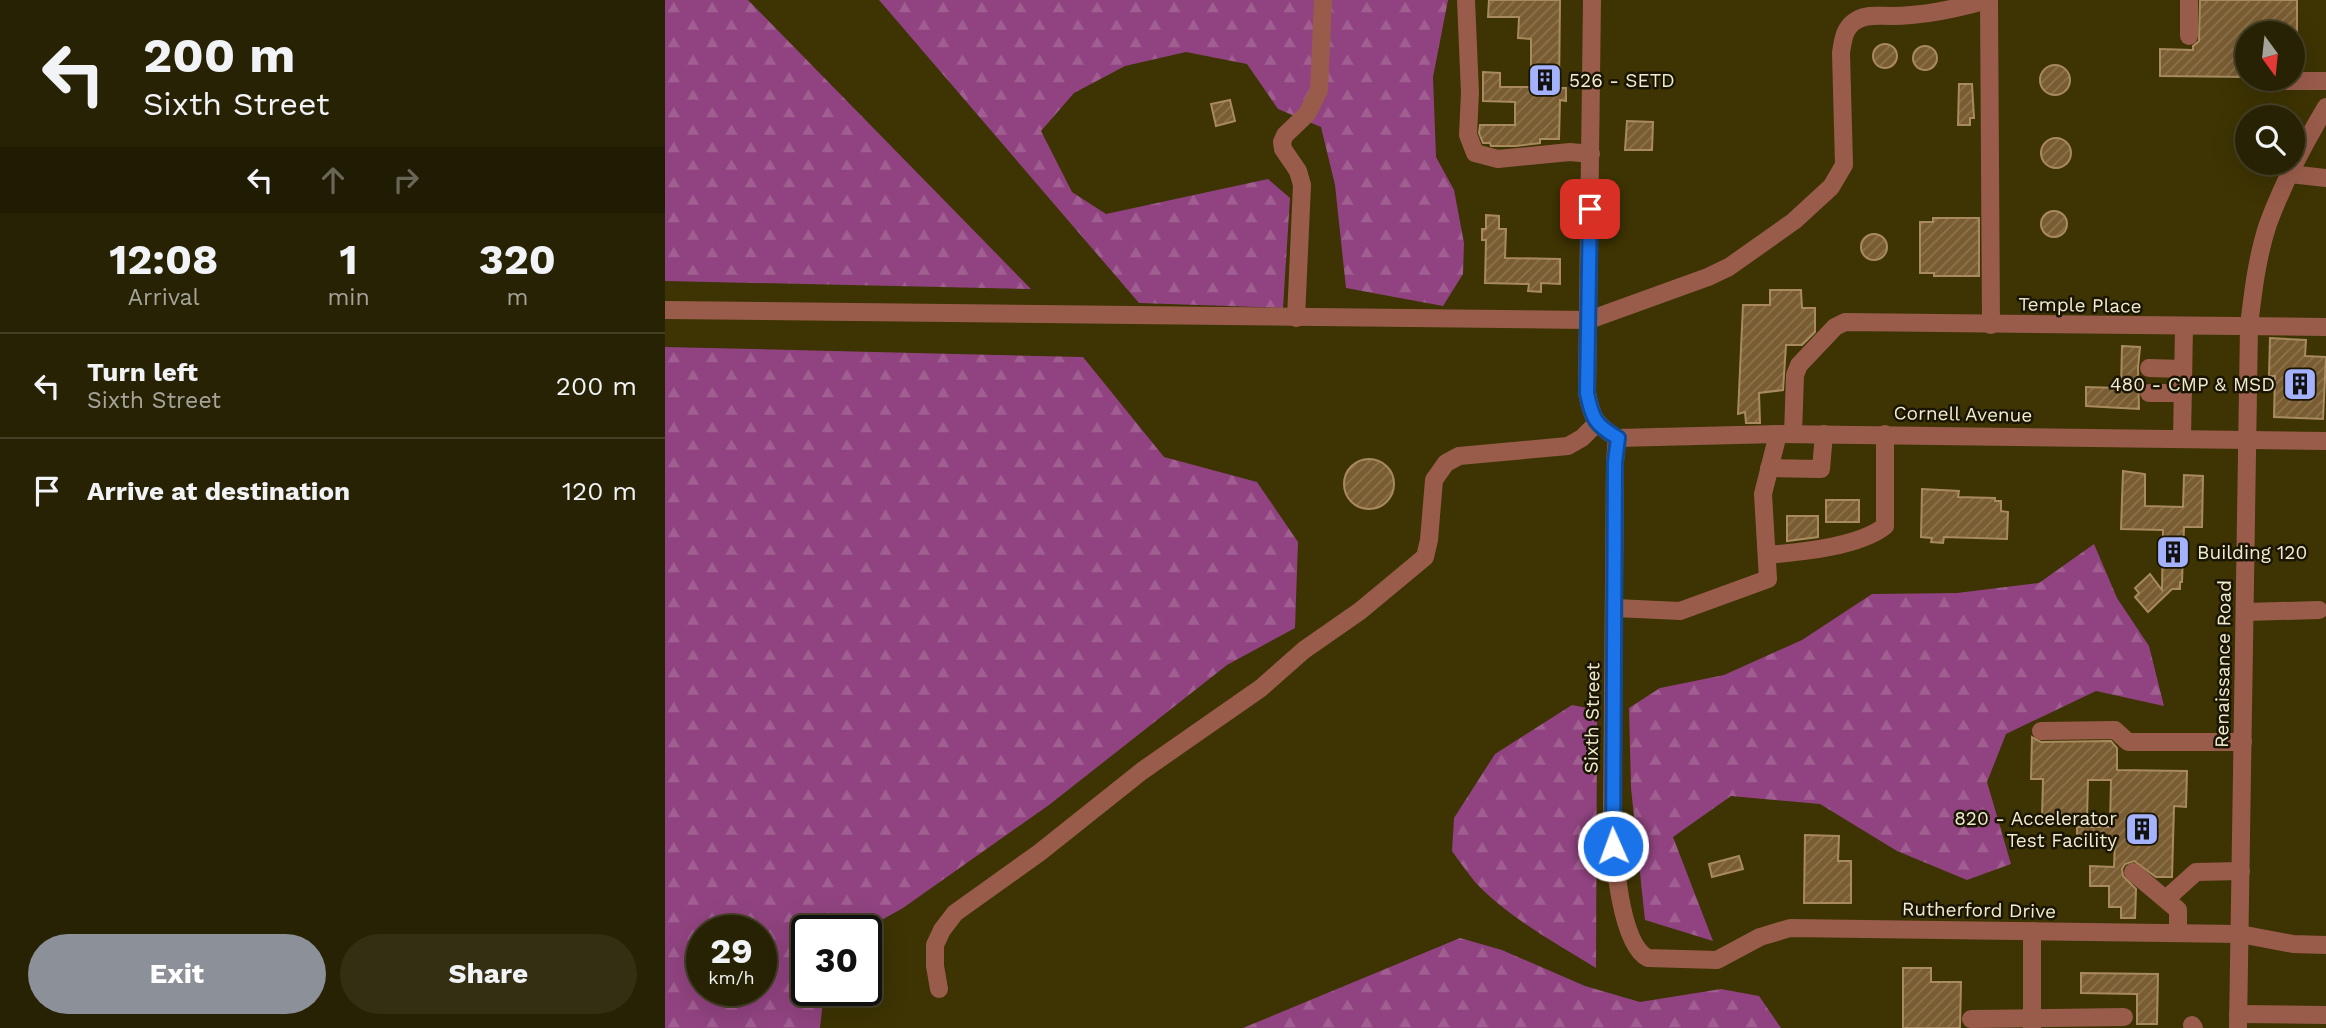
<!DOCTYPE html>
<style>
body{margin:0;font-family:"Work Sans",sans-serif;background:#342f13;color:#f1f3f6;height:100vh;display:flex;flex-direction:column;font-size:26px;white-space:nowrap}
*{box-sizing:border-box;margin:0}
p{font-size:23px;color:#a5a49a}
.icon{flex:none;width:38px;height:38px;fill:none;stroke:currentColor;stroke-width:2;stroke-linecap:round;stroke-linejoin:round}
.map{position:relative;flex:1;overflow:hidden}
.drawer{display:flex;flex-direction:column;background:#282204;width:665px}
.drawer>*{flex:none}
.top-card{background:#282204;color:#f1f3f6;overflow:hidden}
.needle{width:46px;rotate:165deg}
.buttons{position:absolute;left:1570px;top:21px;display:grid;gap:14px}
.buttons a{display:grid;place-items:center;width:70px;height:70px;border-radius:50%;background:#282204;box-shadow:0 7px 28px #0002,0 0 0 2px #443f26;font-size:35px}
.speed{position:absolute;left:21px;top:915px;display:flex;gap:14px;font-size:35px;font-weight:700;text-align:center}
.speed>*{display:grid;place-content:center;width:91px;height:91px;border-radius:50%;background:#282204;box-shadow:0 7px 28px #0002,0 0 0 2px #443f26;line-height:1}
.speed small{font-size:18px;font-weight:400}
.speed .limit{border:4px solid #111;border-radius:10px;background:#fff;color:#111}
.pin{position:absolute;display:grid;place-items:center;width:60px;height:60px;color:#fff;margin:-30px;border-radius:14px;box-shadow:0 4px 10px #0006}
.me{position:absolute;width:77px;margin:-38px;rotate:358deg;stroke-linejoin:round;filter:drop-shadow(0 0 5px #0008)}
.turn{display:flex;align-items:center;gap:24px;height:147px;padding:0 28px;font-size:32px}
.turn .icon{width:91px;height:91px;stroke-width:2.5}
.turn b{display:block;font-size:49px;line-height:60px}
.lanes{display:flex;align-items:center;height:66px;padding:0 28px;background:#0003;justify-content:center;gap:35px;direction:ltr}
.lanes .off{opacity:.35}
.eta{display:flex;justify-content:space-evenly;align-items:center;height:119px;text-align:center}
.eta b{font-size:42px;font-weight:700;line-height:49px}
.action{display:flex;gap:14px;margin-top:auto;padding:14px 28px}
.action a{flex:1;height:80px;border-radius:42px;background:#8c9099;color:#fff;font-size:28px;font-weight:700;line-height:80px;text-align:center}
.action a+a{background:#342f13;color:#f1f3f6}
ul{padding:0;list-style:none}
li{display:flex;align-items:center;gap:21px;height:105px;padding:0 28px;border-top:2px solid #443f26}
li div{flex:1}
li b{display:block;font-size:26px}
li em{font-style:normal}
main{display:flex;flex:1;min-height:0}
.map>svg:first-child{display:block}
</style>
<main>
<section class="drawer">
<div class="top-card">
<div class="turn"><svg class="icon" aria-label="left" viewBox="0 0 24 24"><path d="M17 20v-9H6M10 6l-5 5 5 5"/></svg><div><b>200 m</b>Sixth Street</div></div>
<div class="lanes"><svg class="icon" aria-label="left" viewBox="0 0 24 24"><path d="M17 20v-9H6M10 6l-5 5 5 5"/></svg><svg class="icon off" aria-label="ahead" viewBox="0 0 24 24"><path d="M12 20V5M6 11l6-6 6 6"/></svg><svg class="icon off" aria-label="right" viewBox="0 0 24 24"><path d="M7 20v-9h11M14 6l5 5-5 5"/></svg></div>
</div>
<div class="eta">
<div><b>12:08</b><p>Arrival</p></div>
<div><b>1</b><p>min</p></div>
<div><b>320</b><p>m</p></div>
</div>
<ul>
<li><svg class="icon" aria-label="left" viewBox="0 0 24 24"><path d="M17 20v-9H6M10 6l-5 5 5 5"/></svg><div><b>Turn left</b><p>Sixth Street</p></div><em>200 m</em></li>
<li><svg class="icon" aria-label="arrive" viewBox="0 0 24 24"><path d="M6 21V4h12l-3 4 3 4H6"/></svg><div><b>Arrive at destination</b></div><em>120 m</em></li>
</ul>
<div class="action"><a>Exit</a><a>Share</a></div>
</section>
<div class="map">
<svg width="1661" height="1028" viewBox="0 0 1661 1028">
<defs>
<pattern id="forest-firs" width="22" height="20" patternUnits="userSpaceOnUse" patternTransform="scale(1.75)"><rect width="22" height="20" fill="#904380"/><path d="M5 1l3.5 6h-7zM16 11l3.5 6h-7z" fill="#a05e91"/></pattern>
<pattern id="building-hatch" width="6" height="6" patternUnits="userSpaceOnUse" patternTransform="scale(1.75)"><rect width="6" height="6" fill="#795c31"/><path d="M-1 1l2-2M0 6l6-6M5 7l2-2" fill="none" stroke="#8c744e"/></pattern>
</defs>
<rect width="100%" height="100%" fill="#362d06"/>
<path fill="#3d3303" fill-rule="evenodd" d="M0,0h1661v1028h-1661zM1582,33h46v46h-46zM1582,117h46v46h-46zM37,931h59v59h-59zM142,931h59v59h-59z"/>
<g fill="url(#forest-firs)" fill-rule="evenodd">
<path d="M0,0h83l283,289 -366,-8z"/>
<path d="M214,0h569l-15,77 3,80 18,33 10,53 -1,31 -20,32 -97,-18 -11,-103 -14,-58 -43,-18 -31,-45 -61,-12 -61,14 -51,27 -33,38 31,61 34,22 162,-35 22,19 -7,110 -144,-5z"/>
<path d="M0,347l418,10 81,100 93,25 41,60 -3,86 -68,37 -178,140 -146,103 -41,23h-55v59l17,1 -4,37h-155zM96,931v59h-59v-59z"/>
<path d="M1429,544l23,54 32,48 15,60 -68,-15 -90,43 -19,48 24,82 -44,16 -70,-29 -77,-47 -89,-8 -58,41 40,104 -68,-21 -14,-132 -2,-80 31,-20 64,-13 78,-35 70,-46 85,-1 82,-10z"/>
<path d="M907,705l25,5 -1,258c-42,-26 -87,-50 -121,-86 -8,-10 -16,-21 -23,-31l2,-33 41,-64z"/>
<path d="M795,938l42,12 83,36 55,16 81,-13 38,7 22,32h-538z"/>
</g>
<g fill="url(#building-hatch)" stroke="#a88a5e" stroke-width="2">
<path d="M824,0h71l-1,88h7v13l-6,-1 -1,39h-19v4l-24,3h-25l-1,-3h-7l-4,-10 1,-8h35v-23l-32,-1v-29l17,1v14h31v-48l-13,-1 1,-21h-31z"/>
<path d="M1535,0h97v33h-50v44l-87,-1v-27l33,1v-4l6,-5z"/>
<circle cx="1220" cy="56" r="12"/>
<circle cx="1260" cy="58" r="12"/>
<circle cx="1390" cy="80" r="15"/>
<path d="M1294,84h13l2,34h-4v7h-12z"/>
<path d="M565,100l5,21 -19,5 -5,-22z"/>
<path d="M962,121l26,1 -1,28h-27z"/>
<circle cx="1391" cy="153" r="15"/>
<circle cx="1389" cy="224" r="13"/>
<path d="M821,215l13,1v13h7l-1,29 55,1v25l-19,-1v9l-13,-1 1,-7 -44,-1 1,-43h-4v-11h4z"/>
<path d="M1268,218h46v58h-45v-3h-14v-51h13z"/>
<circle cx="1209" cy="247" r="13"/>
<path d="M1105,290h31l1,18h13v24l-13,13h-16l-3,45 -24,3 1,30h-14l-1,-11 -7,2 5,-109h27z"/>
<path d="M1605,338l36,2 -1,16 21,1 -3,62 -49,-2 1,-41h-6z"/>
<path d="M1457,346l18,1 -2,21 1,41 -53,-3v-19l35,1z"/>
<circle cx="704" cy="484" r="25"/>
<path d="M1458,471l22,3v32l38,1 1,-32 19,1 -1,51h-18l-2,55h-2v7h-8l-24,23 -13,-15 4,-4 -4,-5 15,-14 12,16 1,-60 -42,-1z"/>
<path d="M1257,489l37,2 -1,6 37,1v3h6v10l7,1 -1,27 -63,-2 -1,6 -12,-1 1,-4 -11,-1z"/>
<rect x="1161" y="500" width="33" height="22"/>
<path d="M1122,516h31v21l-31,4z"/>
<path d="M1367,737l9,5 70,-1 6,7v22l70,1 -1,36 -12,-1 -2,71h-16l-22,-16 -9,3 -3,5 1,7 13,13 -1,29h-14v-11h-12v-21h-19v-20l24,1 1,-26 -38,-1v-13h33l1,-47h-23l-1,38 -45,-1 1,-38h-12z"/>
<path d="M1140,835l34,1 -1,25h13v42h-47z"/>
<path d="M1074,856l4,13 -31,8 -3,-13z"/>
<path d="M1238,968h28v14h30l-1,46h-57z"/>
<path d="M1416,973l77,1 -1,50h-20v-30l-56,-1z"/>
</g>
<g fill="none" stroke-linecap="round" stroke-linejoin="round">
<g stroke="#995c4b" stroke-width="18">
<path d="M801,0l4,93 -2,42 7,18 23,6 72,-7 21,2"/>
<path d="M927,0l-5,393c5,25 8,31 30,45l161,-4 548,7"/>
<path d="M1324,0l2,325"/>
<path d="M1524,36v-36"/>
<path d="M1610,81h51"/>
<path d="M1625,174l36,4"/>
<path d="M0,310l924,10 119,-43 21,-10 65,-46 37,-34 13,-22 -3,-112c2,-13 3,-26 16,-33 10,-6 22,-4 33,-4 34,0 64,-7 98,-16"/>
<path d="M631,318l6,-133 -4,-14 -15,-22 -1,-7 3,-7 22,-21 12,-24 4,-90"/>
<path d="M1484,368l34,1"/>
<path d="M1484,393h34"/>
<path d="M1128,434l2,-59 4,-10 36,-38 10,-5 481,5"/>
<path d="M952,438l-2,24 -3,363c2,30 8,119 36,133l69,2 43,-23 30,-9 450,6 53,10 33,1"/>
<path d="M1517,439l2,-112"/>
<path d="M1104,468l52,1 3,-35"/>
<path d="M1102,555c33,-3 92,-8 118,-29v-92"/>
<path d="M950,608l65,3 88,-32 -5,-85 15,-60"/>
<path d="M1580,612l74,-2"/>
<path d="M1376,731l74,-1 13,12h115"/>
<path d="M1468,872l45,38v23"/>
<path d="M1501,899l30,-27 45,-1"/>
<path d="M1367,931v97"/>
<path d="M274,989l-4,-23v-21l7,-15 13,-17 84,-60 103,-82 119,-83 43,-38 56,-39 65,-54 4,-17 5,-60 12,-17 13,-7 109,-10 14,-8 15,-15"/>
<path d="M1573,1014l88,1"/>
<path d="M1306,1019l153,-2"/>
<path d="M1527,1025l2,3"/>
<path d="M1573,1028l11,-702c4,-34 8,-69 19,-102 15,-41 36,-80 58,-117"/>
</g>
</g>
<g fill="none" stroke-linecap="round" stroke-linejoin="round">
<g stroke="#114b97" stroke-width="18">
<path id="route" d="M925,209l-3,184c5,25 8,32 31,45l-3,24 -2,384"/>
</g>
<use href="#route" stroke="#1a73e8" stroke-width="12"/>
</g>
<defs>
<g id="building-square" transform="scale(1.75)"><rect x="-9" y="-9" width="18" height="18" rx="4" fill="#a4b1fc" stroke="#1a1603"/><path d="M-4-6H4V6H1V3H-1V6H-4ZM-2.5-4.3h1.7v1.8h-1.7ZM.8-4.3h1.7v1.8H.8ZM-2.5-1h1.7V.8h-1.7ZM.8-1h1.7V.8H.8Z" fill="#111"/></g>
</defs>
<g fill-rule="evenodd">
<use href="#building-square" x="880" y="80"/>
<use href="#building-square" x="1635" y="384"/>
<use href="#building-square" x="1508" y="552"/>
<use href="#building-square" x="1477" y="829"/>
</g>
<g text-anchor="middle" dominant-baseline="central" stroke-width="5" stroke-linejoin="round" paint-order="stroke">
<g font-size="19" fill="#f1ebd0" stroke="#1a1603" text-anchor="start">
<text x="904" y="80">526 - SETD</text>
<text x="1610" y="384" text-anchor="end">480 - CMP &amp; MSD</text>
<text x="1532" y="552">Building 120</text>
<text x="1452" y="818" text-anchor="end">820 - Accelerator<tspan x="1452" dy="22">Test Facility</tspan></text>
</g>
<g font-size="19" fill="#f1ebd0" stroke="#1a1603">
<text transform="translate(1415 305) rotate(1)">Temple Place</text>
<text transform="translate(1298 414) rotate(1)">Cornell Avenue</text>
<text transform="translate(1558 664) rotate(-89)">Renaissance Road</text>
<text transform="translate(927 718) rotate(-89)">Sixth Street</text>
<text transform="translate(1314 910) rotate(1)">Rutherford Drive</text>
</g>
</g>
</svg>
<div class="buttons">
<a><svg class="needle" viewBox="-14 -14 28 28"><path d="M0-13l5 13h-10z" fill="#e53935"/><path d="M0 13l5-13h-10z" fill="#a5a49a"/></svg></a>
<a><svg class="icon" aria-label="search" viewBox="0 0 24 24"><circle cx="10" cy="10" r="6"/><path d="M15 15l6 6"/></svg></a>
</div>
<div class="speed"><div>29<small>km/h</small></div><div class="limit">30</div></div>
<div class="pin" style="left:925px;top:209px;background:#d93025"><svg class="icon" aria-label="arrive" viewBox="0 0 24 24"><path d="M6 21V4h12l-3 4 3 4H6"/></svg></div>
<svg class="me" style="left:948px;top:846px" viewBox="-20 -20 40 40"><circle r="17" fill="#1a73e8" stroke="#fff" stroke-width="3"/><path d="M0-11L8 9 0 5-8 9z" fill="#fff"/></svg>
</div>
</main>
